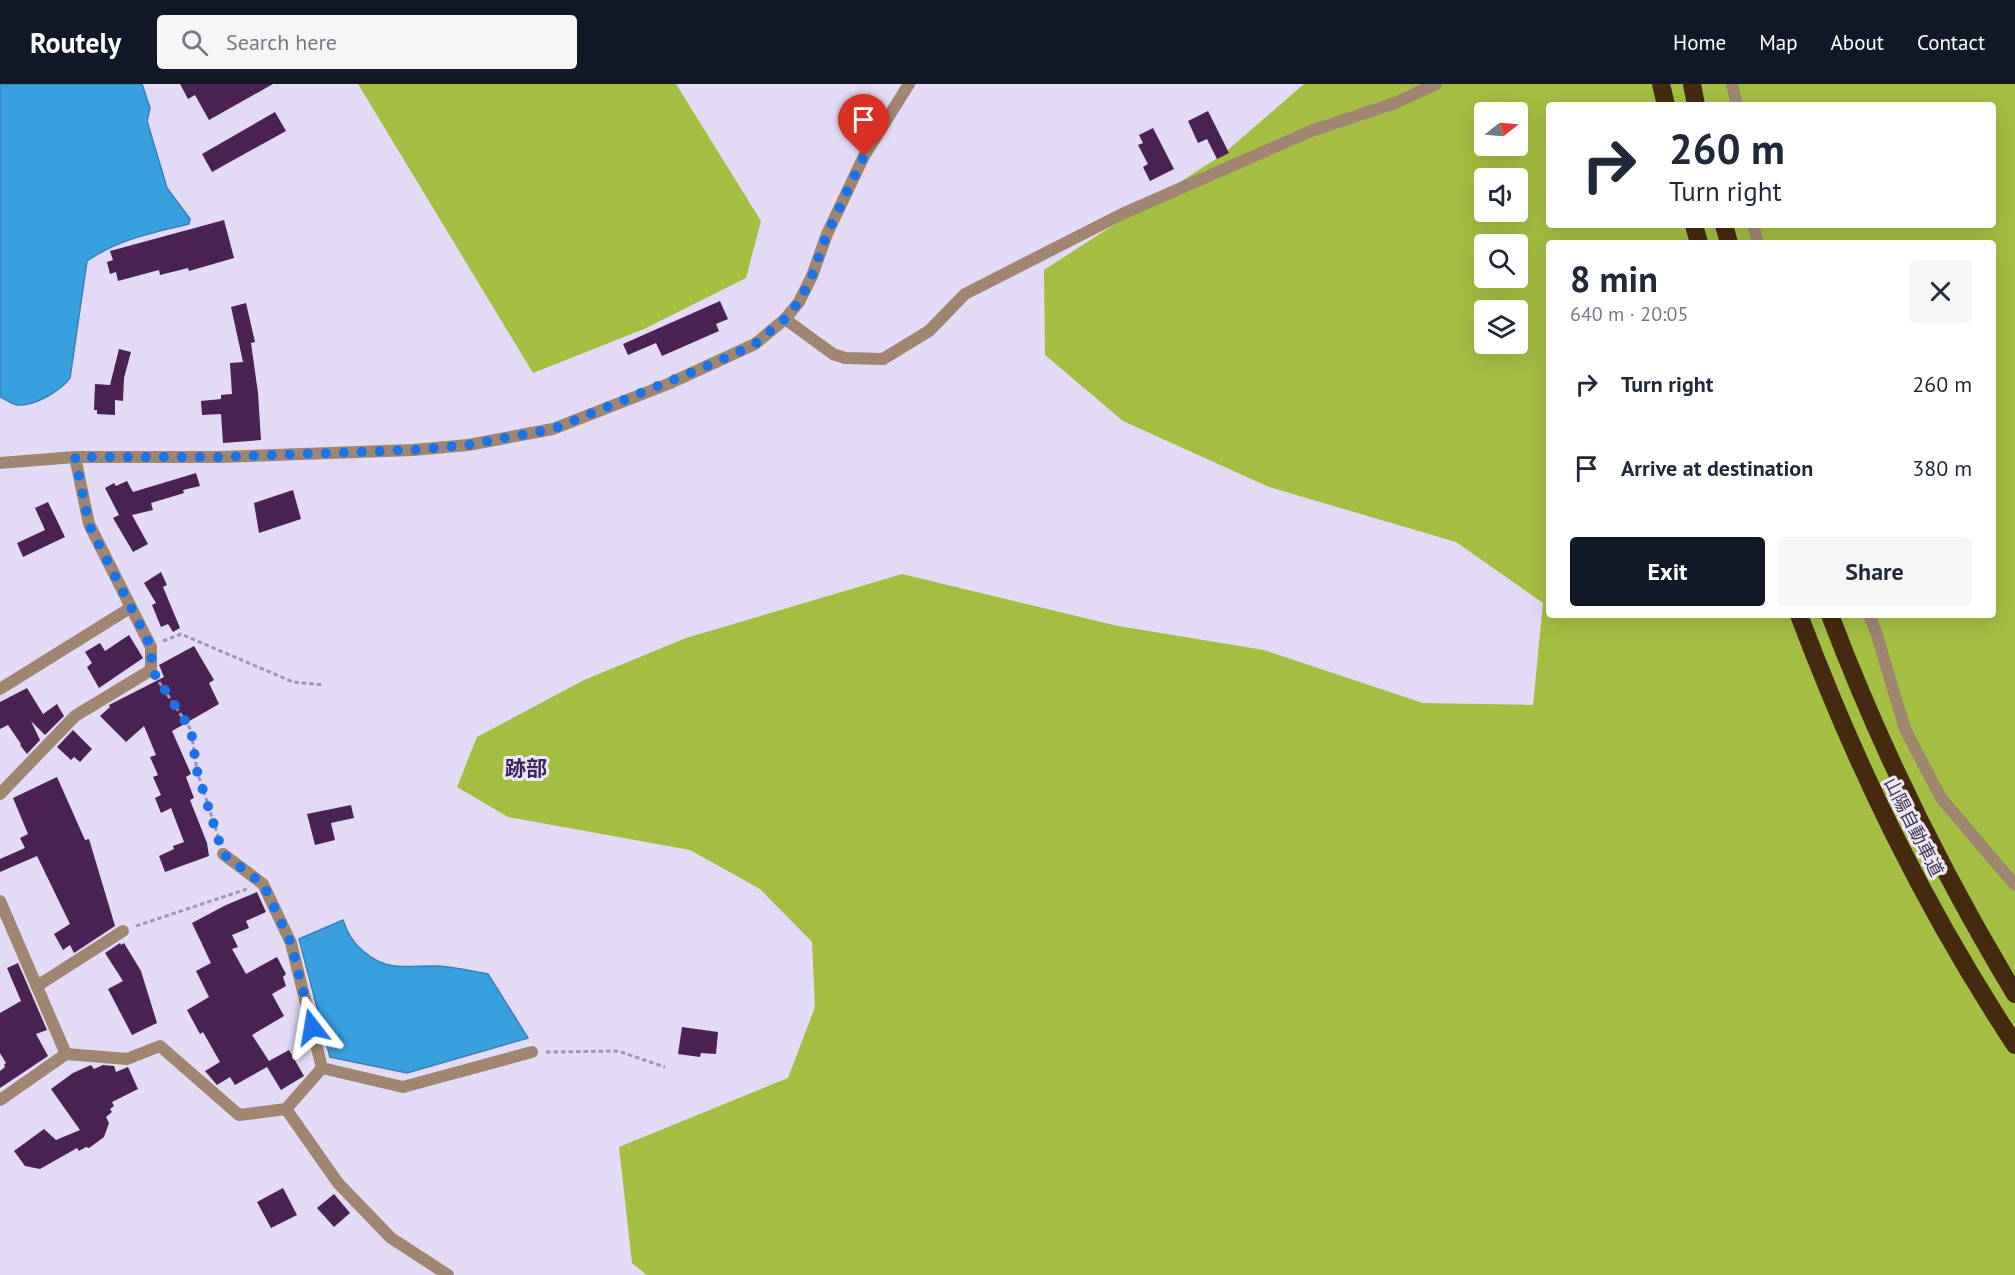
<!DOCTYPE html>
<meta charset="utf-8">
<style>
body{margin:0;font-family:"PT Sans","Noto Sans JP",sans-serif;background:#f6f6f7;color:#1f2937;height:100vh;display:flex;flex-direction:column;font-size:22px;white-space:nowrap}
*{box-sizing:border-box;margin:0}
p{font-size:20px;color:#747a83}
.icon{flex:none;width:33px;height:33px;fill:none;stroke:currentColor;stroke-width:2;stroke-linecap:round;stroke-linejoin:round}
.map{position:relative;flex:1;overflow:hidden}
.drawer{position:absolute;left:1546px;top:156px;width:450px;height:378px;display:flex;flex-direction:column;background:#fff;border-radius:6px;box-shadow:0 6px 24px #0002}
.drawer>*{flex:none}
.guide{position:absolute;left:1546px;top:18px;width:450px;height:126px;border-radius:6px;box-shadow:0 6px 24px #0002;background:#fff;color:#1f2937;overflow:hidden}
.needle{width:39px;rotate:73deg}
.controls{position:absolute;left:1474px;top:18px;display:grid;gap:12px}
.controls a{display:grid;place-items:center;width:54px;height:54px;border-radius:6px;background:#fff;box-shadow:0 6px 24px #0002;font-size:30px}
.pin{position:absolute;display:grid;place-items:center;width:51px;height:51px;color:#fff;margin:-62px -26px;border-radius:50% 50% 50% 0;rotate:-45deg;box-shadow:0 0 6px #0007}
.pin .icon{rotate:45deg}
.me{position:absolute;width:66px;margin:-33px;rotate:346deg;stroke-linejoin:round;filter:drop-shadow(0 0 4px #0008)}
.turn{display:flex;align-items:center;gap:21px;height:126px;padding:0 24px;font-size:27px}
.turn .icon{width:78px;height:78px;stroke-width:2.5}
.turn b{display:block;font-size:42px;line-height:51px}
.round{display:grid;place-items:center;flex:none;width:63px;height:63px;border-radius:6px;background:#f6f6f7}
.overview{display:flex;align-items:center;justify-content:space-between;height:102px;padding:0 24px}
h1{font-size:36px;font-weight:600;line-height:45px}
.cta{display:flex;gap:12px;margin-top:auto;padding:12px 24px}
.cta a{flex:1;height:69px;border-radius:6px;background:#111827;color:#fff;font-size:24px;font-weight:600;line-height:69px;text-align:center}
.cta a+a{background:#f6f6f7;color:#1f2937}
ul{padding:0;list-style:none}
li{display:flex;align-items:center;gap:18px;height:84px;padding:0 24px}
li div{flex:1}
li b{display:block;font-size:22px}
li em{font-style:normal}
header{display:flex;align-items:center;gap:36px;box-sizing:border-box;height:84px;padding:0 30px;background:#111827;color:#fff}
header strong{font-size:28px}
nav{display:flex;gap:33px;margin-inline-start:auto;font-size:21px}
.search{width:420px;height:54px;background:#f6f6f7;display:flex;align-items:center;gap:15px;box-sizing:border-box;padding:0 21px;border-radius:6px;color:#747a83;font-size:22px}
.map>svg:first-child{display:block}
</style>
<header>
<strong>Routely</strong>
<div class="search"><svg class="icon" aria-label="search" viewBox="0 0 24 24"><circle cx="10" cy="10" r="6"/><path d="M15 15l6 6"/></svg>Search here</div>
<nav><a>Home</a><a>Map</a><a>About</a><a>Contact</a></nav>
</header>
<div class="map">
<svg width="2015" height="1191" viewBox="0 0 2015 1191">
<rect width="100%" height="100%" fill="#e3daf5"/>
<g fill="#a4be41" fill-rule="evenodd">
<path d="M358,0h318l85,137 -15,57 -102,51 -111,44z"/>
<path d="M1304,0h711v1191h-1368l-15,-12 -13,-116 169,-69 27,-71 -3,-65 -52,-53 -70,-39 -182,-33 -51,-30 20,-50 107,-57 102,-42 216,-64 216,52 146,24 159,53 110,2 10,-102 -87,-61 -187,-55 -146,-66 -78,-66 -1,-85 178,-115zM1550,21h444v120h-444zM1485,28h33v34h-33zM1485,94h33v34h-33zM1550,159h444v372h-444zM1485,160h33v34h-33zM1485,226h33v34h-33z"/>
</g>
<g fill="#39a0e0" stroke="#3b80b5" stroke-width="1.5">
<path d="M0,0h142l8,24 -3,13 20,67 23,31 -1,5c-35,8 -72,16 -102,37l-17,117c-10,13 -35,28 -52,27 -5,0 -13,-6 -18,-8z"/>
<path d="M343,836c4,13 10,23 20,31 26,22 44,14 75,15 16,1 34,5 50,8l40,64 -121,35 -77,-16 -31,-118z"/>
</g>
<g fill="#4b2254">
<path d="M180,0h93l-64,36 -14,-25 -7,4z"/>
<path d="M1208,27l21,42 -12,6 -10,-20 -9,4 -10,-22z"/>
<path d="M275,28l11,19 -74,41 -10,-18z"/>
<path d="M1153,44l21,41 -24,12 -7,-14 5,-3 -10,-19 5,-2 -4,-8z"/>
<path d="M224,136l10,38 -45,13 -1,-3 -28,7 -1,-5 -41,11 -2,-9 -6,2 -3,-12 6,-2 -3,-9z"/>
<path d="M720,217l8,18 -12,5 3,7 -57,25 -6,-13 -28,12 -5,-11z"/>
<path d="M246,219l9,39 -4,1 7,50 3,47 -38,3 -2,-29 -19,1 -1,-14 20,-2v-4l11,-1 -2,-31 13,-1 -12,-55z"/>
<path d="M119,265l12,3 -7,26 -1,23 -8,-1v15l-18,-1v-4h-3l1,-26 15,1z"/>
<path d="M196,389l4,13 -17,4 1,3 -33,10 2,7 -21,5 16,29 -15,8 -20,-34 6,-3 -14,-27 9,-5 2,3 11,-5 6,11z"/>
<path d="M293,406l8,29 -42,14 -5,-30z"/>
<path d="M48,418l17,35 -42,20 -6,-14 28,-13 -10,-22z"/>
<path d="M161,488l6,13 -4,2 17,41 -7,4 -5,-8 -7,3 -9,-22 4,-2 -12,-20z"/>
<path d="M129,551l14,23 -44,30 -12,-21 5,-4 -7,-11 15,-9 5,8z"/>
<path d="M194,562l20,34 -5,3 10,21 -47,27 19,43 -5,3 8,21 -4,2 17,43 2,13 -44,16 -6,-16 15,-7 -1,-3 11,-4 -13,-34 -10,5 -6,-15 6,-3 -8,-18 5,-2 -8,-18 6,-2 -12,-29 -18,16 -26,-26 10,-9 -1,-2 55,-28 -5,-12z"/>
<path d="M27,604l16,26 14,-10 7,12 -19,19 -14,-14 9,19 -13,14 -7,-9 1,-1 -13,-19 -8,4v-27z"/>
<path d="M73,646l19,19 -12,13 -6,-5 -3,3 -14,-13z"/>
<path d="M57,693l28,63 4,-1 26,87 -41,27 -4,-8 -7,5 -9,-16 16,-10 -33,-68 -37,16v-13l25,-11 -5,-10 8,-4 -15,-36z"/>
<path d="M351,721l3,13 -23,5 4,17 -20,5 -8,-31z"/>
<path d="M257,808l9,20 -20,9 3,7 -17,7 6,12 -6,2 14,25 31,-17 9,17 -3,3 3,9 -14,8 12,22 -32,19 17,26 20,-11 15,26 -23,14 -14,-23 -32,18 -5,-8 -13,8 -12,-14 15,-9 -17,-30 -3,2 -13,-24 22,-13 -13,-26 15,-8 -19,-40 34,-18z"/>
<path d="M120,859l1,2 3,-2 17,28 16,52 -25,12 -24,-46 15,-8 -18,-28z"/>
<path d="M18,879l29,67 -11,4 12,22 -48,32v-17l5,-4 -1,-2 2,-2 -6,-10v-40l21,-12 -14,-33z"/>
<path d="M682,943l36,5 -2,22 -15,-1 -1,4 -22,-3z"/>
<path d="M91,981l3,4 9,-4 11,1 2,6 12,-5 10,22 -26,13 2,4 -4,3 2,3 -6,5 3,6 -5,14 -15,11 -3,-1 -7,4 -2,-3 -37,21 -15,-3 -11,-15 30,-22 12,11 24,-10 -29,-41 22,-16z"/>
<path d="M283,1104l14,27 -26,13 -14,-26z"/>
<path d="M334,1110l16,19 -16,14 -17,-19z"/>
</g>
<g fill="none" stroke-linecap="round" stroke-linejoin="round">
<g stroke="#9f96b1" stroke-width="3" stroke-dasharray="4.5 3" stroke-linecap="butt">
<path d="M163,557l18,-7 112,48 31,3"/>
<path d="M159,598l32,48 6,41 23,71"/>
<path d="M136,842l111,-37"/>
<path d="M546,968l72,-1 47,16"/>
</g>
<g stroke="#a08671" stroke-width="12">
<path d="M1732,0l5,21"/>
<path d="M1753,141l5,18"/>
<path d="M785,235l48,35 12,4 38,1 46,-28 36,-37 157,-80 189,-83 84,-28 41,-19"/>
<path d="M1869,531l7,17 29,97 36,69 74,87"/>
<path d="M0,605l130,-81"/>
<path d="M0,710l75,-78 76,-46v-23l-62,-123 -14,-67"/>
<path d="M223,770l40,30 28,59 31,125 81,19 129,-35"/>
<path d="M0,817l66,153"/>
<path d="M37,902l86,-55"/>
<path d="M0,1016l66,-46 61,5 33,-13 79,69 47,-6 36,-41"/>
<path d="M286,1025l52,74 53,55 57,37"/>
</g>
<path stroke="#a08671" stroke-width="12" d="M0,379l75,-6h146l192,-7 55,-5 85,-16 115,-45 87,-40 30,-25 14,-17 13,-26 15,-42 37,-78 45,-72"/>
<g stroke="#462a0f" stroke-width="18">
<path d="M1661,0l5,21"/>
<path d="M1692,0l4,21"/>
<path d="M1694,141l5,18"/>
<path d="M1724,141l5,18"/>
<path d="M1799,531c58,154 126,293 216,430"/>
<path d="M1830,531c50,132 112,258 185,379"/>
</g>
</g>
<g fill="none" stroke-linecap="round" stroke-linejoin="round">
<path stroke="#1a73e8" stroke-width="10" stroke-dasharray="0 18" d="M312,943l-21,-84 -28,-59 -40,-30 -26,-83 -6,-41 -39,-60 -1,-23 -62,-122 -14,-68h146l192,-7 55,-5 85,-16 164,-67 38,-18 30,-25 14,-17 13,-26 15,-42 37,-78"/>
</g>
<g text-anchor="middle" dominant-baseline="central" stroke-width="6" stroke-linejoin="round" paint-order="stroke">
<g font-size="18" fill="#403651" stroke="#eee9f7">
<text transform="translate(1914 743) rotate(63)">山陽自動車道</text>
</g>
<g font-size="21" font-weight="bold" fill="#3c255c" stroke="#eee9f7">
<text x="526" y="684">跡部</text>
</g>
</g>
</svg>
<div class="controls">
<a><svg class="needle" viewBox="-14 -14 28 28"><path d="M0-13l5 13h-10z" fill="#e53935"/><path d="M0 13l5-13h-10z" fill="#747a83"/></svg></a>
<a><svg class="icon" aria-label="sound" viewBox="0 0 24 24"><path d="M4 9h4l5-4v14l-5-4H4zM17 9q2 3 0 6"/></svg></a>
<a><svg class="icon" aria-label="search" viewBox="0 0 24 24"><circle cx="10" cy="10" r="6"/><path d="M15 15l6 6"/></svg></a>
<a><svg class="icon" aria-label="layers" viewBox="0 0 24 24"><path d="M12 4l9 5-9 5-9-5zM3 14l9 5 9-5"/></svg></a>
</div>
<div class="pin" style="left:864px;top:72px;background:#d93025"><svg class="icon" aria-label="arrive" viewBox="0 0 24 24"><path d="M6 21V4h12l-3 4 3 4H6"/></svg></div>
<svg class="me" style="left:312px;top:943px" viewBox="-20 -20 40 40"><path d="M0-17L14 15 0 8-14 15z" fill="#1a73e8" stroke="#fff" stroke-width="4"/></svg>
<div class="guide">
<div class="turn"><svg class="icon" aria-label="right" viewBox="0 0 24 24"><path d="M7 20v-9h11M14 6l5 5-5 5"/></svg><div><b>260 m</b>Turn right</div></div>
</div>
<section class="drawer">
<div class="overview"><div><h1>8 min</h1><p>640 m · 20:05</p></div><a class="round"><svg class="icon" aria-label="close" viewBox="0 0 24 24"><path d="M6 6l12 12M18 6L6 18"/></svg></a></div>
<ul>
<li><svg class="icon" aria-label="right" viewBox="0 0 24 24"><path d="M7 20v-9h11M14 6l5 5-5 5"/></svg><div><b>Turn right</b></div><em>260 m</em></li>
<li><svg class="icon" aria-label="arrive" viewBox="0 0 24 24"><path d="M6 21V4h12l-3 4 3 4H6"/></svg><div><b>Arrive at destination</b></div><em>380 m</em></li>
</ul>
<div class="cta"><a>Exit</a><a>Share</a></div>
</section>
</div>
